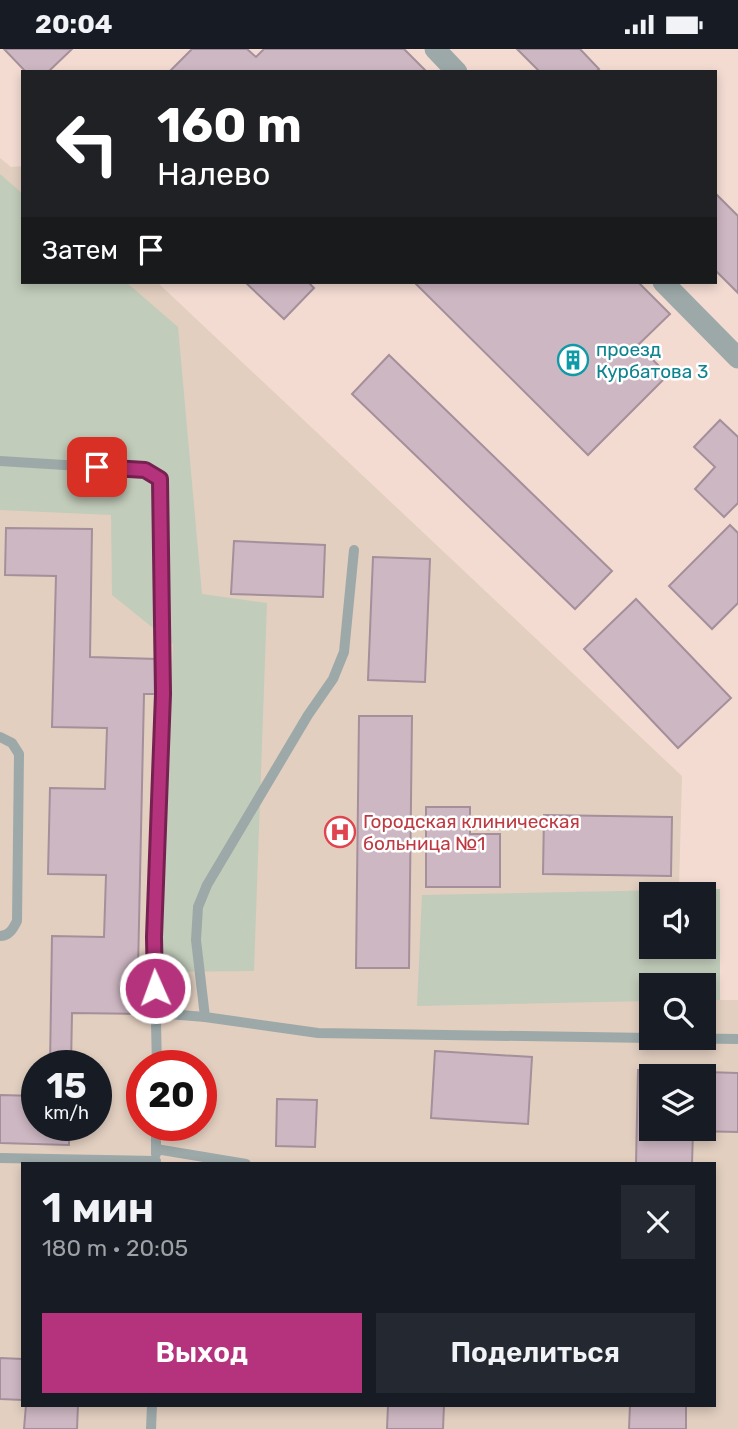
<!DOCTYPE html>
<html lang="ru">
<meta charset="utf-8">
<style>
body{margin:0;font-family:Rubik,sans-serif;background:#242831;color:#f1f3f6;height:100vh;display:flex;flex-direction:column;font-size:26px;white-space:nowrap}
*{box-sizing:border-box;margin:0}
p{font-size:23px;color:#9ea1a6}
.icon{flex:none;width:38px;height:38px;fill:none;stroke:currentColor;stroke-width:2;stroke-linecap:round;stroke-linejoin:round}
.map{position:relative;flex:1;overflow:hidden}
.side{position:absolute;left:21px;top:1113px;width:695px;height:245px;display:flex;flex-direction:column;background:#171b24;border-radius:0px;box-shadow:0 4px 10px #0003}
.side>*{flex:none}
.banner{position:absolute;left:21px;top:21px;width:696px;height:214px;border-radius:0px;box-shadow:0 4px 10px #0003;background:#202124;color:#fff;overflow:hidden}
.tools{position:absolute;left:639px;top:833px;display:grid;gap:14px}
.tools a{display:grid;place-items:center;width:77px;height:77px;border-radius:0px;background:#171b24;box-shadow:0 4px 10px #0003;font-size:35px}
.speed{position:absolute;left:21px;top:1001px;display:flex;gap:14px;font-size:35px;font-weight:700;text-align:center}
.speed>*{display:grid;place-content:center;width:91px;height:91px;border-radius:50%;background:#171b24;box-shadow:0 4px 10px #0003;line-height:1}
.speed small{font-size:18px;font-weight:400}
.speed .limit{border:10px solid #d22;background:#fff;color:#111}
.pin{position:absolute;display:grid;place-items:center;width:60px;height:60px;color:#fff;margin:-30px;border-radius:14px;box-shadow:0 4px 10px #0006}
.me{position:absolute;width:77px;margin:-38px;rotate:358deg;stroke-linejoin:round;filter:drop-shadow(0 0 5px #0008)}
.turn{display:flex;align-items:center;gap:24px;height:147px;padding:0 21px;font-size:32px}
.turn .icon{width:91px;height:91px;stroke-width:2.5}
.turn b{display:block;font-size:49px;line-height:60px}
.then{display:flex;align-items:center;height:66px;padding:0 21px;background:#0003;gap:14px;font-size:26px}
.round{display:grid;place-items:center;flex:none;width:74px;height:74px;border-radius:0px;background:#242831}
.headline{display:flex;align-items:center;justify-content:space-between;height:119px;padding:0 21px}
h1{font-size:42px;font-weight:600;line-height:52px}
.primary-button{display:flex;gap:14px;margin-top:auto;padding:14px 21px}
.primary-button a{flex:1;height:80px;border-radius:0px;background:#b5337c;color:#fff;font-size:28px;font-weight:600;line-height:80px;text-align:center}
.primary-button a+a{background:#242831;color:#f1f3f6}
.status{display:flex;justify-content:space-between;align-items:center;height:49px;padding:0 35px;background:#171b24;direction:ltr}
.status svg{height:19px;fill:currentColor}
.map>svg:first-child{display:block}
</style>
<div class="status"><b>20:04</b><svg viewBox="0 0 49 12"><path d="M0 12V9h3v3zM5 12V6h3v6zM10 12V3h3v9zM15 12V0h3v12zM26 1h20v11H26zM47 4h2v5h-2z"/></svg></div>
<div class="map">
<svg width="738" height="1380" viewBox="0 0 738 1380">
<rect width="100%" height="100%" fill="#f3dbd2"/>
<path fill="#e2cfc0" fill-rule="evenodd" d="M0,109l11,9 12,-1v116h134l525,494 -3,113h41v111h18v429h-738zM651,845h53v53h-53zM651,936h53v53h-53zM37,1017h59v59h-59zM142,1017h59v59h-59zM651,1027h53v53h-53zM23,1115h691v241h-691z"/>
<g fill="#c2ccba" fill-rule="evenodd">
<path d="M0,125l23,20v88h103l52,45 24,267 65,9 -13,368 -95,1 14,-328 -61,-49 -1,-80 -111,-5z"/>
<path d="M720,840v111h-16v-15h-53v16l-234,5 5,-111zM651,845h53v53h-53z"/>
</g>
<g fill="#cdb7c2" stroke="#a48f9a" stroke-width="2" fill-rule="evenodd">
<path d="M4,0h68l-24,23h-22z"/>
<path d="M192,0h55l9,8 8,-8h140l23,23h-258z"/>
<path d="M517,0h63l19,20 -3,3h-56z"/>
<path d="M716,145l22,22v77l-22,-22z"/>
<path d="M245,233h63l6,6 -30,31z"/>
<path d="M414,233h224l32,32 -32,31 30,30 -80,80z"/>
<path d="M389,306l223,216 -37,38 -223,-215z"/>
<path d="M720,371l18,17v66l-14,14 -29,-28 20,-22 -21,-20z"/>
<path d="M730,476l8,8v70l-26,26 -43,-43z"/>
<path d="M6,479l86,1 -2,128 67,2 -1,35h-12l-6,275h11l-1,45 -76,-1 -1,53h-21l2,-130 52,1 2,-62 -58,-1 2,-86 55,1 2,-61 -55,-1 4,-151 -51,-1z"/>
<path d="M234,492l91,4 -2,52 -92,-3z"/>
<path d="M373,508l57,2 -5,123 -57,-2z"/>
<path d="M636,550l95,99 -53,50 -94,-99z"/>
<path d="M359,667h53l-3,252h-53z"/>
<path d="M426,758h44v27h30v53h-74z"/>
<path d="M544,766l128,2 -1,59 -128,-2z"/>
<path d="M435,1002l97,6 -4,67 -97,-6z"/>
<path d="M638,1021l100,3v59l-45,-1 -1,33h-56zM651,1027h53v53h-53z"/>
<path d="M0,1046l37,1v29h32v20l-69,-2z"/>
<path d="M277,1050l40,1 -2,47 -39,-1z"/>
<path d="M0,1309l23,1v41l-23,-1z"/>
<path d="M26,1356h52l-1,24h-53z"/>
<path d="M388,1356h56l-1,24h-56z"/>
<path d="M630,1356h56v24h-57z"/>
</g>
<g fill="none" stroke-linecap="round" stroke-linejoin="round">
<g stroke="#9da9a9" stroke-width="10">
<path d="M0,412l145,9 15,9 3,215 -9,244 3,128"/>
<path d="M0,688l12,6 7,11 -2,167c-4,8 -8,15 -17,15"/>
<path d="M156,964l49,4 113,16 333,5"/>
<path d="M205,968l-9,-77 2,-33 9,-22 101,-170 25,-36 11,-27 10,-102"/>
<path d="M660,989l78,1"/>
<path d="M156,1100l90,15"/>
<path d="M156,1105v-29"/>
<path d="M0,1109l156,3"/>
<path d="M151,1380l1,-24"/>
</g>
<g stroke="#9da9a9" stroke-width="21">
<path d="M435,0l22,23"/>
<path d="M663,233l75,76"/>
</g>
</g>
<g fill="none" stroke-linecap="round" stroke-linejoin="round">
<g stroke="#762151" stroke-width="18">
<path id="route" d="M97,418l48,3 15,9 3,215 -9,243 1,51"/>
</g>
<use href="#route" stroke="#b5337c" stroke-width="12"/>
</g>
<defs>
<g id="building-ring" transform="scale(1.575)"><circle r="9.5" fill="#fff" stroke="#0f9aa8" stroke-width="1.5"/><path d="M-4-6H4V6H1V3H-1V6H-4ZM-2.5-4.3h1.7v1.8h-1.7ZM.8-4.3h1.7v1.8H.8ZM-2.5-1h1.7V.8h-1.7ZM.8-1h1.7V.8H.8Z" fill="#0f9aa8"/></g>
<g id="hospital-ring" transform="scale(1.575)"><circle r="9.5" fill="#fff" stroke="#e0444e" stroke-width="1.5"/><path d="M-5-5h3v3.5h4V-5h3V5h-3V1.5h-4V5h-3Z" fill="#e0444e"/></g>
</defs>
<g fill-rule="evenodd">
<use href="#building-ring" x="573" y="311"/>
<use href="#hospital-ring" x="340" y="783"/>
</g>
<g text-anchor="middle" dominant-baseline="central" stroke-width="5" stroke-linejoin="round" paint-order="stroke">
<g font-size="19" fill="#0d838f" stroke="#fff" text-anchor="start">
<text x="596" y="300">проезд<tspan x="596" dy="22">Курбатова 3</tspan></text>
</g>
<g font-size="19" fill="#be3a42" stroke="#fff" text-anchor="start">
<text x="363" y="772">Городская клиническая<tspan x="363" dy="22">больница №1</tspan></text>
</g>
</g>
</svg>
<div class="tools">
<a><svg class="icon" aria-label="sound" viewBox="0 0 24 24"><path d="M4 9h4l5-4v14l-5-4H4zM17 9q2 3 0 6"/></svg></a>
<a><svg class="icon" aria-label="search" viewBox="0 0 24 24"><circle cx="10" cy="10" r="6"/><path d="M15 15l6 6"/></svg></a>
<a><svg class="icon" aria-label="layers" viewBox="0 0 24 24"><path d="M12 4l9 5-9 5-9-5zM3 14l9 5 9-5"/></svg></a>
</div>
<div class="speed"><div>15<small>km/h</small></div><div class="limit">20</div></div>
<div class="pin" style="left:97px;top:418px;background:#d93025"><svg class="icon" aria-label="arrive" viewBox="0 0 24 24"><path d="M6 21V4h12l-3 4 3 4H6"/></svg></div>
<svg class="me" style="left:155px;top:939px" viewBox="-20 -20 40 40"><circle r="17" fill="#b5337c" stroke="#fff" stroke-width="3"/><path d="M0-11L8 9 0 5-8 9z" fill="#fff"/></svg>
<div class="banner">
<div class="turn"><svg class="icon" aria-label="left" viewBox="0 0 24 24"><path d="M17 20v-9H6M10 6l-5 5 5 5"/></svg><div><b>160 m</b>Налево</div></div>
<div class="then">Затем<svg class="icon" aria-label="arrive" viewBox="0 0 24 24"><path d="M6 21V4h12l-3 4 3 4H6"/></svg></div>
</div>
<section class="side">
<div class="headline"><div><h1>1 мин</h1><p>180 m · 20:05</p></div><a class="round"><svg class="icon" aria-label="close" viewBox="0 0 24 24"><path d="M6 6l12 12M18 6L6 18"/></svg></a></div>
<div class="primary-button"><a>Выход</a><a>Поделиться</a></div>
</section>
</div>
